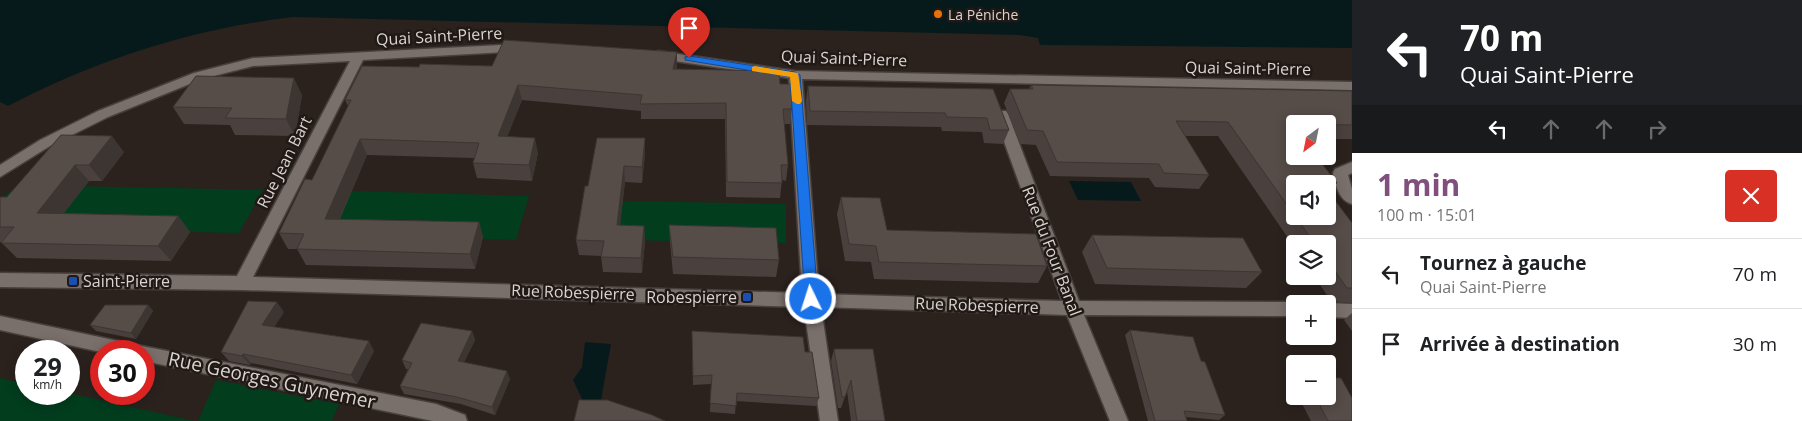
<!DOCTYPE html>
<html lang="fr">
<meta charset="utf-8">
<style>
body{margin:0;font-family:"Open Sans",sans-serif;background:#f6f6f6;color:#202124;height:100vh;display:flex;flex-direction:column;font-size:19px;white-space:nowrap}
*{box-sizing:border-box;margin:0}
p{font-size:16px;color:#757577}
.icon{flex:none;width:28px;height:28px;fill:none;stroke:currentColor;stroke-width:2;stroke-linecap:round;stroke-linejoin:round}
.map{position:relative;flex:1;overflow:hidden}
.panel{display:flex;flex-direction:column;background:#fff;width:450px}
.panel>*{flex:none}
.top-card{background:#202124;color:#fff;overflow:hidden}
.needle{width:32px;rotate:212deg}
.fabs{position:absolute;left:1286px;top:115px;display:grid;gap:10px}
.fabs a{display:grid;place-items:center;width:50px;height:50px;border-radius:5px;background:#fff;box-shadow:0 2px 12px #0003;font-size:25px}
.speed{position:absolute;left:15px;top:340px;display:flex;gap:10px;font-size:25px;font-weight:700;text-align:center}
.speed>*{display:grid;place-content:center;width:65px;height:65px;border-radius:50%;background:#fff;box-shadow:0 2px 12px #0003;line-height:1}
.speed small{font-size:12px;font-weight:400}
.speed .limit{border:8px solid #d22;background:#fff;color:#111}
.pin{position:absolute;display:grid;place-items:center;width:42px;height:42px;color:#fff;margin:-51px -21px;border-radius:50% 50% 50% 0;rotate:-45deg;box-shadow:0 0 5px #0007}
.pin .icon{rotate:45deg}
.me{position:absolute;width:55px;margin:-28px;rotate:356deg;stroke-linejoin:round;filter:drop-shadow(0 0 4px #0008)}
.turn{display:flex;align-items:center;gap:18px;height:105px;padding:0 25px;font-size:22px}
.turn .icon{width:65px;height:65px;stroke-width:2.5}
.turn b{display:block;font-size:35px;line-height:42px}
.lanes{display:flex;align-items:center;height:48px;padding:0 25px;background:#0003;justify-content:center;gap:25px;direction:ltr}
.lanes .off{opacity:.35}
.round{display:grid;place-items:center;flex:none;width:52px;height:52px;border-radius:5px;background:#f6f6f6}
.summary{display:flex;align-items:center;justify-content:space-between;height:85px;padding:0 25px}
h1{font-size:30px;font-weight:700;line-height:38px;color:#814f7e}
ul{padding:0;list-style:none}
li{display:flex;align-items:center;gap:15px;height:70px;padding:0 25px;border-top:1px solid #e0e0e0}
li div{flex:1}
li b{display:block;font-size:19px}
li em{font-style:normal}
main{display:flex;flex:1;min-height:0}
.map>svg:first-child{display:block}
</style>
<main>
<div class="map">
<svg width="1352" height="421" viewBox="0 0 1352 421">
<rect width="100%" height="100%" fill="#2b221e"/>
<g fill="#023d1e">
<path d="M21,185l242,5 -24,43 -187,-4 -52,-31z"/>
<path d="M318,190l211,6 -13,44 -183,-6z"/>
<path d="M622,201l164,3v39l-168,-3z"/>
<path d="M0,378l26,6v10l43,-1 125,28h-194z"/>
<path d="M216,380l123,24 -7,17h-134z"/>
</g>
<g fill="#061a1c">
<path d="M0,0h1352v48l-312,-3 -2,-7 -19,-3 -726,-18c-100,12 -195,42 -285,89l-8,-4z"/>
<path d="M1069,181l62,1 10,19 -63,-1z"/>
<path d="M585,342l26,2 -10,56 -17,3 -11,-23 9,-13z"/>
</g>
<g fill="none" stroke-linecap="round" stroke-linejoin="round">
<g stroke="#47403c" stroke-width="3">
<g id="minor">
<path d="M520,44l4,1 2,3 -2,3 -161,9 -110,217 549,16 -13,-215 -135,-20 -2,-3 6,-4 137,20 557,11v8l-550,-11 17,215 243,7 -68,-187 2,-3h10l2,3 71,187 216,1 5,2h-5v12l-211,-1 44,106h-18l-43,-106 -246,-8 17,114h-18l-16,-114 -562,-17 -242,-3v-14l237,3 113,-215 -97,5 -51,13 -94,38 -58,29 -50,31v-12l40,-25 58,-29 96,-38 59,-15z"/>
<path d="M1352,162v11l-4,2 4,14v15c-14,-4 -16,-19 -19,-31l2,-4z"/>
<path d="M1328,303l24,1v14l-24,-1v-13h-2z"/>
<path d="M0,316l142,30 294,58 29,11 2,6h-34l-289,-60v-10l-43,1 -101,-22z"/>
</g>
</g>
<use href="#minor" fill="#7a706b" fill-rule="evenodd"/>
</g>
<g fill="#4a413e" fill-rule="evenodd">
<path d="M492,66l185,1v2l103,15 12,25 -2,15h-6l4,41 -2,16 -4,-1 -2,18 -54,-1 -1,-78h-84v-8l-119,-11 -15,37 31,16 -6,28 -55,-3 -4,-15 1,-5 -107,-3 -27,64 139,3 4,15 -8,32 -169,-4 -9,-16h-9l-9,-16 33,-53 36,-74 -3,-6 74,-33z"/>
<path d="M1031,85l321,6v48h-24v-15h-33v32l42,27 -8,10 23,30v80l-21,-2 -17,-25h14v-32h-33v4l-77,-112h-33l24,39 -10,14 -44,-2 -6,-9 -99,-2 -14,-31 -16,-1 -16,-41 6,-14h19zM1295,184h33v32z"/>
<path d="M808,86l185,3 16,41 -6,14 -19,-1 -2,-11 -40,-1 -1,-4 -134,-2 -1,-25z"/>
<path d="M302,95l-7,41 -60,-1 -5,-10 -46,-1 -11,-17z"/>
<path d="M61,135l63,17 -22,29h-13l-26,32 115,3 12,16 -19,29 -154,-3 -16,-16h-1v-45h7z"/>
<path d="M645,154l-3,29 -17,-1 -5,43 24,1 1,15 -3,32 -39,-1 -2,-16 -22,-1 -3,-15 12,-54z"/>
<path d="M841,197l46,33 160,36 -9,17 -164,-4 -3,-17 -26,-1 -8,-47z"/>
<path d="M669,225l110,35 -3,17 -103,-3 -3,-32z"/>
<path d="M1092,235l170,37 -16,16 -151,-4 -13,-32z"/>
<path d="M148,305l5,6 -17,28 -40,-8 -6,-6z"/>
<path d="M284,312l-10,15 100,24 -17,33 -106,-21 -1,2 -21,-4 -8,-9z"/>
<path d="M1352,313v18l-8,-11z"/>
<path d="M1130,330l71,31 24,54 -6,5 -33,-3 1,4h-39l-23,-86z"/>
<path d="M472,331l3,9 -11,22 46,17 -15,36 -34,-11 -57,-10 -4,-8 8,-17h-2l-4,-9z"/>
<path d="M692,331l113,21 14,46 -3,8 -80,-5 -1,13 -25,-2 1,-28 -18,1z"/>
<path d="M834,349l51,72h-34l-4,-30 -6,17h-3l-7,-47z"/>
<path d="M1295,365v25l-9,-18z"/>
<path d="M1335,378l17,43h-41l-13,-25h30z"/>
</g>
<g fill="#3c3532">
<path d="M677,52v15l-4,18v-16z"/>
<path d="M294,78l8,17 -7,41 -9,-17z"/>
<path d="M518,85l4,15 -21,52 -3,-16z"/>
<path d="M112,136l12,16 -22,29 -13,-16z"/>
<path d="M535,138l3,15 -6,28 -3,-16z"/>
<path d="M645,138v16l-3,29v-16z"/>
<path d="M360,139l7,16 -34,79 -8,-15z"/>
<path d="M75,165l14,16 -37,48 -15,-16z"/>
<path d="M624,166l1,16 -7,58 -1,-15z"/>
<path d="M178,216l12,16 -19,29 -13,-15z"/>
<path d="M479,222l4,15 -8,32 -5,-15z"/>
<path d="M644,226l1,15 -3,32 -1,-15z"/>
<path d="M277,302l7,10 -15,23 -7,-10z"/>
<path d="M148,305l5,6 -17,28 -5,-6z"/>
<path d="M472,331l3,9 -14,29 -3,-8z"/>
<path d="M369,341l5,10 -17,33 -6,-9z"/>
<path d="M243,354l8,9 -1,2 -8,-9z"/>
<path d="M507,371l3,8 -15,36 -3,-8z"/>
</g>
<g fill="#564c48" stroke="#3c3532">
<path d="M504,40l173,12 -4,17 106,2 1,13h11l1,25h-9l5,56h-7l1,18 -55,-1 -1,-79 -86,1 2,-9 -124,-10 -20,51 37,2 -6,27 -56,-2 6,-20 -119,-4 -35,80 154,3 -9,32 -173,-5 7,-15 -25,-1 26,-54 7,1 39,-80h-6l17,-34 57,1 1,-3 72,2z"/>
<path d="M196,76l98,2 -8,41 -61,-1 7,-10 -59,-1z"/>
<path d="M1031,85l321,6v34l-61,-1 4,5v27h21l21,27 -42,1v32l-67,-94 -52,-1 33,54 -45,-2 -5,-9 -102,-2 -14,-31 -16,-1 -17,-41h23z"/>
<path d="M808,86l185,3 16,41h-19l-3,-12 -40,-1 -2,-4 -135,-2z"/>
<path d="M61,135l51,1 -23,29h-14l-38,48 141,3 -20,30 -157,-3 13,-16h-14v-30h7z"/>
<path d="M597,138h48l-3,29 -18,-1 -7,59 27,1 -3,32 -40,-1 3,-16 -28,-1 9,-54h3z"/>
<path d="M1328,191l24,32v65h-5l-19,-27v-17h-13l-20,-28h33z"/>
<path d="M841,197l39,1 7,32 149,4 11,32 -168,-4 -3,-16 -27,-2z"/>
<path d="M669,225l107,3 3,32 -106,-3z"/>
<path d="M1092,235l151,3 19,34 -155,-4z"/>
<path d="M248,301l29,1 -15,23 107,16 -18,34 -108,-21 -1,2 -21,-4z"/>
<path d="M105,305h43l-17,28 -41,-8z"/>
<path d="M421,323l51,8 -14,30 49,10 -15,36 -35,-10 -57,-11 12,-23 -10,-3z"/>
<path d="M1130,330l63,7 8,24 4,1 20,53 -41,-4 3,10h-32z"/>
<path d="M692,331l111,6 2,15h7l7,46 -82,-5 -1,13 -26,-3 2,-28 -19,1z"/>
<path d="M834,349h39l12,72h-28l-6,-41 -6,17h-3z"/>
<path d="M1328,365l7,13h6l11,20v23h-24l-13,-25h13z"/>
<path d="M579,400h28l45,15 13,6h-91z"/>
</g>
<path fill="#1a73e8" stroke="#114b97" d="M689,56l106,16 5,3 18,224 -2,4 -5,1 -4,-1 -2,-4 -15,-222 -105,-17v-3z"/>
<path fill="#f59e0b" d="M755,66l43,7 4,28 -2,3h-3l-5,-3 -2,-24 -38,-6v-4z"/>
<circle fill="#e8710a" stroke="#211915" stroke-width="2" cx="938" cy="14" r="5"/>
<g fill="#1a4fb4" stroke="#211915" stroke-width="2">
<rect x="68" y="276" width="10" height="10" rx="2.5"/>
<rect x="742" y="292" width="10" height="10" rx="2.5"/>
</g>
<g text-anchor="middle" dominant-baseline="central" stroke-width="5" stroke-linejoin="round" paint-order="stroke">
<g font-size="14" fill="#dad4d1" stroke="#211915" text-anchor="start">
<text x="948" y="14">La Péniche</text>
</g>
<g font-size="16" fill="#dad4d1" stroke="#211915">
<text transform="translate(439 36) rotate(-3)">Quai Saint-Pierre</text>
<text transform="translate(844 58) rotate(2)">Quai Saint-Pierre</text>
<text transform="translate(1248 68) rotate(1)">Quai Saint-Pierre</text>
<text transform="translate(284 162) rotate(-63)">Rue Jean Bart</text>
<text transform="translate(1052 251) rotate(69)">Rue du Four Banal</text>
<text transform="translate(573 292) rotate(2)">Rue Robespierre</text>
<text transform="translate(977 305) rotate(2)">Rue Robespierre</text>
</g>
<g font-size="16" fill="#dad4d1" stroke="#211915" text-anchor="start">
<text x="83" y="281">Saint-Pierre</text>
<text x="737" y="297" text-anchor="end">Robespierre</text>
</g>
<g font-size="19" fill="#dad4d1" stroke="#211915">
<text transform="translate(272 380) rotate(12)">Rue Georges Guynemer</text>
</g>
</g>
</svg>
<div class="fabs">
<a><svg class="needle" viewBox="-14 -14 28 28"><path d="M0-13l5 13h-10z" fill="#e53935"/><path d="M0 13l5-13h-10z" fill="#757577"/></svg></a>
<a><svg class="icon" aria-label="sound" viewBox="0 0 24 24"><path d="M4 9h4l5-4v14l-5-4H4zM17 9q2 3 0 6"/></svg></a>
<a><svg class="icon" aria-label="layers" viewBox="0 0 24 24"><path d="M12 4l9 5-9 5-9-5zM3 14l9 5 9-5"/></svg></a>
<a>+</a>
<a>−</a>
</div>
<div class="speed"><div>29<small>km/h</small></div><div class="limit">30</div></div>
<div class="pin" style="left:689px;top:58px;background:#d93025"><svg class="icon" aria-label="arrive" viewBox="0 0 24 24"><path d="M6 21V4h12l-3 4 3 4H6"/></svg></div>
<svg class="me" style="left:811px;top:299px" viewBox="-20 -20 40 40"><circle r="17" fill="#1a73e8" stroke="#fff" stroke-width="3"/><path d="M0-11L8 9 0 5-8 9z" fill="#fff"/></svg>
</div>
<section class="panel">
<div class="top-card">
<div class="turn"><svg class="icon" aria-label="left" viewBox="0 0 24 24"><path d="M17 20v-9H6M10 6l-5 5 5 5"/></svg><div><b>70 m</b>Quai Saint-Pierre</div></div>
<div class="lanes"><svg class="icon" aria-label="left" viewBox="0 0 24 24"><path d="M17 20v-9H6M10 6l-5 5 5 5"/></svg><svg class="icon off" aria-label="ahead" viewBox="0 0 24 24"><path d="M12 20V5M6 11l6-6 6 6"/></svg><svg class="icon off" aria-label="ahead" viewBox="0 0 24 24"><path d="M12 20V5M6 11l6-6 6 6"/></svg><svg class="icon off" aria-label="right" viewBox="0 0 24 24"><path d="M7 20v-9h11M14 6l5 5-5 5"/></svg></div>
</div>
<div class="summary"><div><h1>1 min</h1><p>100 m · 15:01</p></div><a class="round" style="background:#d93025;color:#fff"><svg class="icon" aria-label="close" viewBox="0 0 24 24"><path d="M6 6l12 12M18 6L6 18"/></svg></a></div>
<ul>
<li><svg class="icon" aria-label="left" viewBox="0 0 24 24"><path d="M17 20v-9H6M10 6l-5 5 5 5"/></svg><div><b>Tournez à gauche</b><p>Quai Saint-Pierre</p></div><em>70 m</em></li>
<li><svg class="icon" aria-label="arrive" viewBox="0 0 24 24"><path d="M6 21V4h12l-3 4 3 4H6"/></svg><div><b>Arrivée à destination</b></div><em>30 m</em></li>
</ul>
</section>
</main>
